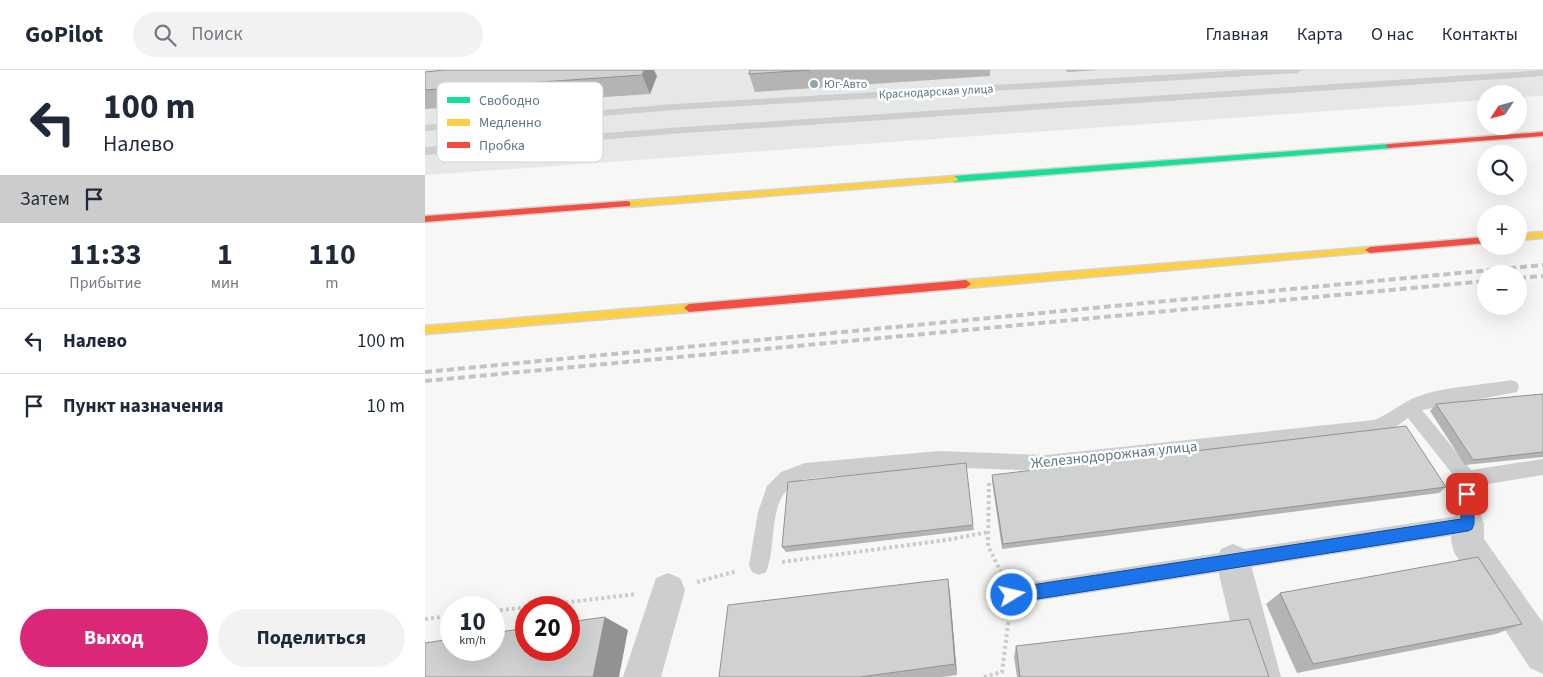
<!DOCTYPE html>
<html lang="ru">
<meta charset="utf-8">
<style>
body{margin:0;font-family:"Source Sans 3",sans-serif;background:#f2f2f3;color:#1f2937;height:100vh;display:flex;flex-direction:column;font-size:19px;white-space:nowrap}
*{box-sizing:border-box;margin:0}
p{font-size:16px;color:#747a83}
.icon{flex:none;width:28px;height:28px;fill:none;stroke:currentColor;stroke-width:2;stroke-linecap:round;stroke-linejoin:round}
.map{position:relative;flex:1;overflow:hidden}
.side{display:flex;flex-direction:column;background:#fff;width:425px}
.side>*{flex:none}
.hud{background:#fff;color:#1f2937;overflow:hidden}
.needle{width:32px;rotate:234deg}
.controls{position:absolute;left:1052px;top:15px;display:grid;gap:10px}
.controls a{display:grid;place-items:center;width:50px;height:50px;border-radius:50%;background:#fff;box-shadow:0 5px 20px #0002;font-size:25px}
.speed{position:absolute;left:15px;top:526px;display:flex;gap:10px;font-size:25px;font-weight:700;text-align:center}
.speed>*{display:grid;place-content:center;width:65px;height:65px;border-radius:50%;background:#fff;box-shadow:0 5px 20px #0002;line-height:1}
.speed small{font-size:12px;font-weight:400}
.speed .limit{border:8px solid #d22;background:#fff;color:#111}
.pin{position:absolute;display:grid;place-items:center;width:42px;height:42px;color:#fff;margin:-21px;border-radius:10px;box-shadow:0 2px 8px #0006}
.me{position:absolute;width:55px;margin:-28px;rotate:81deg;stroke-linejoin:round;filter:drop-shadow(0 0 4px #0008)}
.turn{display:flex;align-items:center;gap:18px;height:105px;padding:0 20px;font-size:22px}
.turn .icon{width:65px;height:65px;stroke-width:2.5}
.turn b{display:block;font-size:35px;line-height:42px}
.then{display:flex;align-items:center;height:48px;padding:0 20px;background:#0003;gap:10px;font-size:19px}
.eta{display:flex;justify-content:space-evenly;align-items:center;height:85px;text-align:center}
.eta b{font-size:30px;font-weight:700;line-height:35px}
.button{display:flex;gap:10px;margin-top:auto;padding:10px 20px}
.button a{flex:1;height:58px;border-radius:30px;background:#db2777;color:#fff;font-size:20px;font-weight:700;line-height:58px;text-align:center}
.button a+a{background:#f2f2f3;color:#1f2937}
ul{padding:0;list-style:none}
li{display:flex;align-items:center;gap:15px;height:65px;padding:0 20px;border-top:1px solid #e0e1e3}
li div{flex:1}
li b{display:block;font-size:19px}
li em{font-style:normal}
header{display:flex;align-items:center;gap:30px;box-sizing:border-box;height:70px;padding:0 25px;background:#fff;border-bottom:1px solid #e0e1e3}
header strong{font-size:24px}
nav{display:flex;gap:28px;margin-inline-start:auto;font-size:18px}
.search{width:350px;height:45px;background:#f2f2f3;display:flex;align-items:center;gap:12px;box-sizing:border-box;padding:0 18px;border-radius:28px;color:#747a83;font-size:19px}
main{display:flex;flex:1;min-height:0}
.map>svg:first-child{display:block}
</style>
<header>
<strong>GoPilot</strong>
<div class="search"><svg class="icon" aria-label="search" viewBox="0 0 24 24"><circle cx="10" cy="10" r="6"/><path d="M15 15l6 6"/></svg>Поиск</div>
<nav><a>Главная</a><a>Карта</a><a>О нас</a><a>Контакты</a></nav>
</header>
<main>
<section class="side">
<div class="hud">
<div class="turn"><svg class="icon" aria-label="left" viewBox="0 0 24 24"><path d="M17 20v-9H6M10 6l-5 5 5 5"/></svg><div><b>100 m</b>Налево</div></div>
<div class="then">Затем<svg class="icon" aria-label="arrive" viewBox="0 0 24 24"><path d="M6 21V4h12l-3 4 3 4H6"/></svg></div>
</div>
<div class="eta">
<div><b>11:33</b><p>Прибытие</p></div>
<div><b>1</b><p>мин</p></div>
<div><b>110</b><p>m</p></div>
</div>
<ul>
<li><svg class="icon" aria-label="left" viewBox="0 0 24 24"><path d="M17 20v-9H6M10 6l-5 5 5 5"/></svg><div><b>Налево</b></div><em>100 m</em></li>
<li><svg class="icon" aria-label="arrive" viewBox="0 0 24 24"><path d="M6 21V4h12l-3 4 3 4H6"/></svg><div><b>Пункт назначения</b></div><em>10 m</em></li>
</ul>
<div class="button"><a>Выход</a><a>Поделиться</a></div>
</section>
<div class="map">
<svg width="1118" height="607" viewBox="0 0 1118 607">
<rect width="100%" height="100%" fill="#f7f7f5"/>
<path fill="#e6e8e8" d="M0,0h1118v26l-24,1v-3h-33v6l-1061,75z"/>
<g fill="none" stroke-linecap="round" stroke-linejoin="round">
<g stroke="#d2d4d4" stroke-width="3">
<path id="fast" d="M964,74h3v4l-438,34 -4,-3 4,-3z"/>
</g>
<g stroke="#d2d4d4" stroke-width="3">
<g id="slow">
<path d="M529,106l4,3 -1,2 -330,26 -4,-3 4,-3z"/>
<path d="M1118,162v6l-24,2v-6z"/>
<path d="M945,177l5,3 -2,2 -407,36 -5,-4 5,-4z"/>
<path d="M264,234l5,4 -5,4 -264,22v-8z"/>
</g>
</g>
<g stroke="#d2d4d4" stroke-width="3">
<g id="jam">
<path d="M1118,62v4l-154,12 -4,-2 4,-2z"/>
<path d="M202,131l3,1v4l-205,16v-6z"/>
<path d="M1061,167v6l-116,10 -5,-3 5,-3z"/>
<path d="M541,210l5,4 -5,4 -277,24 -5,-4 5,-4z"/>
</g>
</g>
<g stroke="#cacccc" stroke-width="4" stroke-dasharray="3 3" stroke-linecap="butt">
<path d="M564,413l-1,63 15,30"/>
<path d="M357,492l164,-22 43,-8"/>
<path d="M272,512l40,-11"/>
<path d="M69,541l143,-17"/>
<path d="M0,549l26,-3"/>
<path d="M559,607l18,-5 7,-55"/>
</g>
<g fill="#cccecf" fill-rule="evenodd">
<path d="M820,0h57l-5,3 -623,37 -249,21v-6l249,-21z"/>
<path d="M1118,0v6l-873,58 -245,21v-8l245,-19z"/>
<path d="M1086,310l6,2 2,5 -2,5 -95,18 49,60 72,-11v16l-67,11 2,38 -3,6 -7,3 -456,72 -7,-3 -3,-7 3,-7 7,-3 446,-69v-35l-50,-63 -11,8 -23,8 -328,37 -107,-4 -134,12c-41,13 -26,62 -39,93l-7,3 -7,-3 -3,-7 9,-53 9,-26 14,-14 24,-9 134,-12 107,4 328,-35c16,-6 28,-18 45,-24 24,-9 65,-11 92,-16z"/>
</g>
<g fill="#cccecf" fill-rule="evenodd">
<path d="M1043,439l12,4 4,11v15l59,84v51l-13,-6 -75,-114c-6,-14 -5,-26 1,-41z"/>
<path d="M808,474l12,5 5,12 31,116h-38l-27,-116 5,-12z"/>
<path d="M243,503l12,5 5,12 -24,87h-38l33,-99z"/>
</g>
<use href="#fast" fill="#16e098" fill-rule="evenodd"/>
<use href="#slow" fill="#ffcf43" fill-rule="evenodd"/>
<use href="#jam" fill="#f24e42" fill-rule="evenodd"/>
<g stroke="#c1c4c5" stroke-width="4" stroke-dasharray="7 4" stroke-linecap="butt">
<path d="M1094,208l24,-2"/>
<path d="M0,302l1118,-107"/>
<path d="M0,311l1061,-100"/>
</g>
</g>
<g fill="#b2b5b4">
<path d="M325,0h240v6l-235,16 -6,-18z"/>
<path d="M641,0h33l-32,2z"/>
<path d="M0,2l232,4 -7,18 -225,15z"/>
<path d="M1118,324v63l-78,8 -35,-54 6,-7z"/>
<path d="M567,405l454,12 -7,6 -437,56 -10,-68z"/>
<path d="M548,455l1,5 -188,22 -4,-5z"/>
<path d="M523,509l2,15 7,81 -15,2h-223z"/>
<path d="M855,523l242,31 -26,10 -199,39 -31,-69z"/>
<path d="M591,576l253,31h-252l-3,-20z"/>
</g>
<g fill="#919392">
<path d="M219,0h10l3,6 -7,18 -8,-19z"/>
<path d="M523,509l2,15 7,81 -2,-11z"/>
<path d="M180,547l23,13 -9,47h-26z"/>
</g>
<g fill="#cfd2d1" stroke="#919392">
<path d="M20,0h199l-2,5 -217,15v-18z"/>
<path d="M325,0h60l-61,4z"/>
<path d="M1118,324v58l-70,8 -37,-56z"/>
<path d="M981,356l40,61 -443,57 -11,-69z"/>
<path d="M541,393l7,62 -191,22 6,-65z"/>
<path d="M1053,487l44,67 -209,40 -33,-71z"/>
<path d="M523,509l7,85 -95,13h-141l9,-72z"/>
<path d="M180,547l-12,60h-168v-34l26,-4v11h43v-17l32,-5v22h43v-28z"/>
<path d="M824,549l20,58h-249l-4,-31z"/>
</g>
<path fill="#1a73e8" stroke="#114b97" d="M1042,418l5,2 2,4v30l-2,5 -4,2 -456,72 -5,-3 -2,-5 2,-5 5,-2 449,-69v-25l2,-4z"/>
<circle fill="#94a4ab" stroke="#fff" stroke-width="2" cx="389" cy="14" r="5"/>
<g text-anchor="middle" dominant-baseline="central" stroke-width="5" stroke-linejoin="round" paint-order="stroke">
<g font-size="12" fill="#5f7783" stroke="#fff" text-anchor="start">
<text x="399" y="14">Юг-Авто</text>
</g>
<g font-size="12" fill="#5f7783" stroke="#fff">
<text transform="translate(511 22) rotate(-3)">Краснодарская улица</text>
</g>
<g font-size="15" fill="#5f7783" stroke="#fff">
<text transform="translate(689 385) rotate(-6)">Железнодорожная улица</text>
</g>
</g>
<rect x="12" y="12" width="166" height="80" rx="8" fill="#fff" stroke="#cfd6da" stroke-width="1"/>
<rect x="22" y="27" width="23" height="6" fill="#16e098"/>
<rect x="22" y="49" width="23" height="7" fill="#ffcf43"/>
<rect x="22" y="72" width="23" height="6" fill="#f24e42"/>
<g font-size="14" fill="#5f7783">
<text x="54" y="35">Свободно</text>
<text x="54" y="57">Медленно</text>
<text x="54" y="80">Пробка</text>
</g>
</svg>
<div class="controls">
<a><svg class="needle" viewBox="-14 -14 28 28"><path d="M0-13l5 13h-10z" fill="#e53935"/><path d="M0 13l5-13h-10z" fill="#747a83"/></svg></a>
<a><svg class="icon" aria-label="search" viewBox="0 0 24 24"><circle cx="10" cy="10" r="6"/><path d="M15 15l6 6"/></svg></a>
<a>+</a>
<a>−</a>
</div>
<div class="speed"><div>10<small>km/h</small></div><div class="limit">20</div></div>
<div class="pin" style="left:1042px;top:424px;background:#d93025"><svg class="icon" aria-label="arrive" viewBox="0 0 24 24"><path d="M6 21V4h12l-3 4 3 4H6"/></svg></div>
<svg class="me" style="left:587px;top:525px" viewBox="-20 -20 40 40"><circle r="17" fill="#1a73e8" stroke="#fff" stroke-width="3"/><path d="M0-11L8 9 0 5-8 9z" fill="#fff"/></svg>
</div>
</main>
